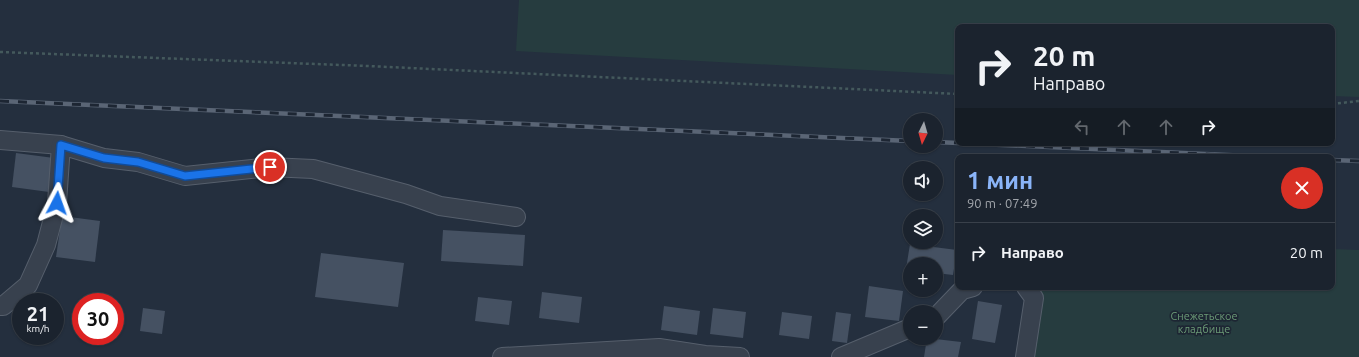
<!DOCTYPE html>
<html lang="ru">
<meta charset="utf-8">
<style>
body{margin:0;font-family:Ubuntu,sans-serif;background:#242b36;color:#f1f3f6;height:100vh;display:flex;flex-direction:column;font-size:15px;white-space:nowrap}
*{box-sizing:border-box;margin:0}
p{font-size:13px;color:#a0a4aa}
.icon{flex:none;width:22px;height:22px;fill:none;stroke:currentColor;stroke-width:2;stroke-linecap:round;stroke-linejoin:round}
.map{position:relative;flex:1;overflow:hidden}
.drawer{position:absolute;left:955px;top:154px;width:380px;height:136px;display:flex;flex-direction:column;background:#1b232e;border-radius:8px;box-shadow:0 1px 3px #0004,0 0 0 1px #39404a}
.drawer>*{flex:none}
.top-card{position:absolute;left:955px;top:24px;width:380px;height:122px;border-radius:8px;box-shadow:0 1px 3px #0004,0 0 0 1px #39404a;background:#1b232e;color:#f1f3f6;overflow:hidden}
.needle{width:26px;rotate:185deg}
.tools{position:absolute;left:903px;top:113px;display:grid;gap:8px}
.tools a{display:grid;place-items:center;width:40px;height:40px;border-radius:50%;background:#1b232e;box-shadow:0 1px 3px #0004,0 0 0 1px #39404a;font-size:20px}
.speed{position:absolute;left:12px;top:293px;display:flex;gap:8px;font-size:20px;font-weight:700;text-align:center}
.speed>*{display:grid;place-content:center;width:52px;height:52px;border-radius:50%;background:#1b232e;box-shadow:0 1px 3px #0004,0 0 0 1px #39404a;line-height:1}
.speed small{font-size:10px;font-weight:400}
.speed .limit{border:6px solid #d22;background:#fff;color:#111}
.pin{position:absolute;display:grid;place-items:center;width:34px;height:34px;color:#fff;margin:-17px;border:2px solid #fff;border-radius:50%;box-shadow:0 1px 4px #0007}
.me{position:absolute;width:44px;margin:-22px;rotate:4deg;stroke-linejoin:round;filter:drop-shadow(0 0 3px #0008)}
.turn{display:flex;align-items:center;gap:14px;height:84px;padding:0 12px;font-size:18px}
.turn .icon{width:52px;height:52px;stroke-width:2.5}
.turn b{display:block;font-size:28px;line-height:34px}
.lanes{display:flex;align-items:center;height:38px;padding:0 12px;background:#0003;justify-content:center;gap:20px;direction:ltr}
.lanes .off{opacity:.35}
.round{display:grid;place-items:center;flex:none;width:42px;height:42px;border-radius:21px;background:#242b36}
.overview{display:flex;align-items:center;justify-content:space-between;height:68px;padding:0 12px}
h1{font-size:24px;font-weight:700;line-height:30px;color:#8ab4f8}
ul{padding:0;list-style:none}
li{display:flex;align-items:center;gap:12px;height:60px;padding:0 12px;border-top:1px solid #39404a}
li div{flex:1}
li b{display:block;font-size:15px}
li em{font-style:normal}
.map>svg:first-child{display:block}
</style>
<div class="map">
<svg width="1359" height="357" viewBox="0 0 1359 357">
<rect width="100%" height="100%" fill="#242f3e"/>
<g fill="#263c3f">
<path d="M519,0h840v97l-27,-1v-69h-374v48l-442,-24z"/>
<path d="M1332,249l27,1v107h-329l11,-70h291z"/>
</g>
<g fill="#455162">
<path d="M16,153l38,5 -5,34 -37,-5z"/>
<path d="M62,216l38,5 -5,41 -39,-5z"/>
<path d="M443,230l82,5 -2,31 -82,-5z"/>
<path d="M910,244l47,6 -4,25 -17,-2v-9h-26v6l-4,-1z"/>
<path d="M321,253l83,10 -6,44 -83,-10z"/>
<path d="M869,286l34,5 -4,30 -34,-4z"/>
<path d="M542,292l40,5 -3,26 -40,-5z"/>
<path d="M478,297l34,4 -3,24 -34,-4z"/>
<path d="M978,301l24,4 -7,38 -23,-4z"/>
<path d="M664,306l36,5 -3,24 -36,-5z"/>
<path d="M143,308l22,3 -3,23 -22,-3z"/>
<path d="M713,308l33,4 -3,26 -33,-4z"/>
<path d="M782,312l30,4 -3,23 -30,-4z"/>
<path d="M836,312l15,2 -4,29 -15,-2z"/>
<path d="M927,338l34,4 -3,15h-34z"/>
</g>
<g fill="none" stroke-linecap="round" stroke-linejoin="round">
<g stroke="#565f6c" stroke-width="20">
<g id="minor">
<path d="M0,140l61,5"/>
<path d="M0,306h3l25,-21 18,-40 11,-42 4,-58 43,13 34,4 47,14 85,-9 43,2 93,25 34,12 76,11"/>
<path d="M936,317l26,-27 11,-3"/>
<path d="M502,357l157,-9 46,7 35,2"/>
<path d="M841,357l69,-29"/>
<path d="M1025,357l9,-59 -8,-11"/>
</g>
</g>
<g stroke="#44595c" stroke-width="2.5" stroke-dasharray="3 3" stroke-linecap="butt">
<path d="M0,52l368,14 590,28"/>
<path d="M1332,104l27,-3"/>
</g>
<use href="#minor" stroke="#38414e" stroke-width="18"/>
<g stroke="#5a6575" stroke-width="4.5">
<g id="rail">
<path d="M0,101l910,40"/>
<path d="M936,142l337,15"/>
<path d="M1332,160l27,1"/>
</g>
</g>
<use href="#rail" stroke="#1d2633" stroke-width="3" stroke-dasharray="9" stroke-linecap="butt"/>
</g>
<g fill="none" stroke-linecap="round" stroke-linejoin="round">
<g stroke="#114b97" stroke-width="10">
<path id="route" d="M57,203l4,-58 43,13 34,4 47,14 85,-9"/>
</g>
<use href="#route" stroke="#1a73e8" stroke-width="7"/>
</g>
<g text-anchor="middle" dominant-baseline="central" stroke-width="3.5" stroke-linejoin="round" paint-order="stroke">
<g font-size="11" fill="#6b9a76" stroke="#1d2633">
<text x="1204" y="316">Снежетьское<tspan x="1204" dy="13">кладбище</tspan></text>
</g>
</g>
</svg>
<div class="tools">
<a><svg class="needle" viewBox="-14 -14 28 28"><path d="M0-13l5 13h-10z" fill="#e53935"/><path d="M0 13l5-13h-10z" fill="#a0a4aa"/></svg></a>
<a><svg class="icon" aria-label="sound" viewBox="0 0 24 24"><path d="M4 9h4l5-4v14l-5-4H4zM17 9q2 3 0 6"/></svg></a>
<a><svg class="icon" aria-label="layers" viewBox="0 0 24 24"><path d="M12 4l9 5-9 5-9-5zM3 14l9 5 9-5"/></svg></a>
<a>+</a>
<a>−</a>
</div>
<div class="speed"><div>21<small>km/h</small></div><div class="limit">30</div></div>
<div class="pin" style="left:270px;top:167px;background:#d93025"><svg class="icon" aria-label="arrive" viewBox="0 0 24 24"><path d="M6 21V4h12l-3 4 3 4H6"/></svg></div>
<svg class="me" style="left:57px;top:203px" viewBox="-20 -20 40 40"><path d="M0-17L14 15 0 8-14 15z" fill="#1a73e8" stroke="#fff" stroke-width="4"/></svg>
<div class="top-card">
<div class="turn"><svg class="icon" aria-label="right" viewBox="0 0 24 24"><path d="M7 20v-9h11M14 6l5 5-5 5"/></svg><div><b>20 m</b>Направо</div></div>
<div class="lanes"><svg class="icon off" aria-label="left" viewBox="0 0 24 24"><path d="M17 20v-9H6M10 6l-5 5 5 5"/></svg><svg class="icon off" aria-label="ahead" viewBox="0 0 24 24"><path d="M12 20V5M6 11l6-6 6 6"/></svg><svg class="icon off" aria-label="ahead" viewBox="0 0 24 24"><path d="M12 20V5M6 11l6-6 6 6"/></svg><svg class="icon" aria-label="right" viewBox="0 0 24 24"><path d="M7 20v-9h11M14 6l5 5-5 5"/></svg></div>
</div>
<section class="drawer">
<div class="overview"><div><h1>1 мин</h1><p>90 m · 07:49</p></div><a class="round" style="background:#d93025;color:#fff"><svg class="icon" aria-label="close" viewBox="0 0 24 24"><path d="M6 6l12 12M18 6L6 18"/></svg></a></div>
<ul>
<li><svg class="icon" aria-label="right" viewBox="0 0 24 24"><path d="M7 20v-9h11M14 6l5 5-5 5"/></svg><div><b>Направо</b></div><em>20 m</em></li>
</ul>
</section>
</div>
